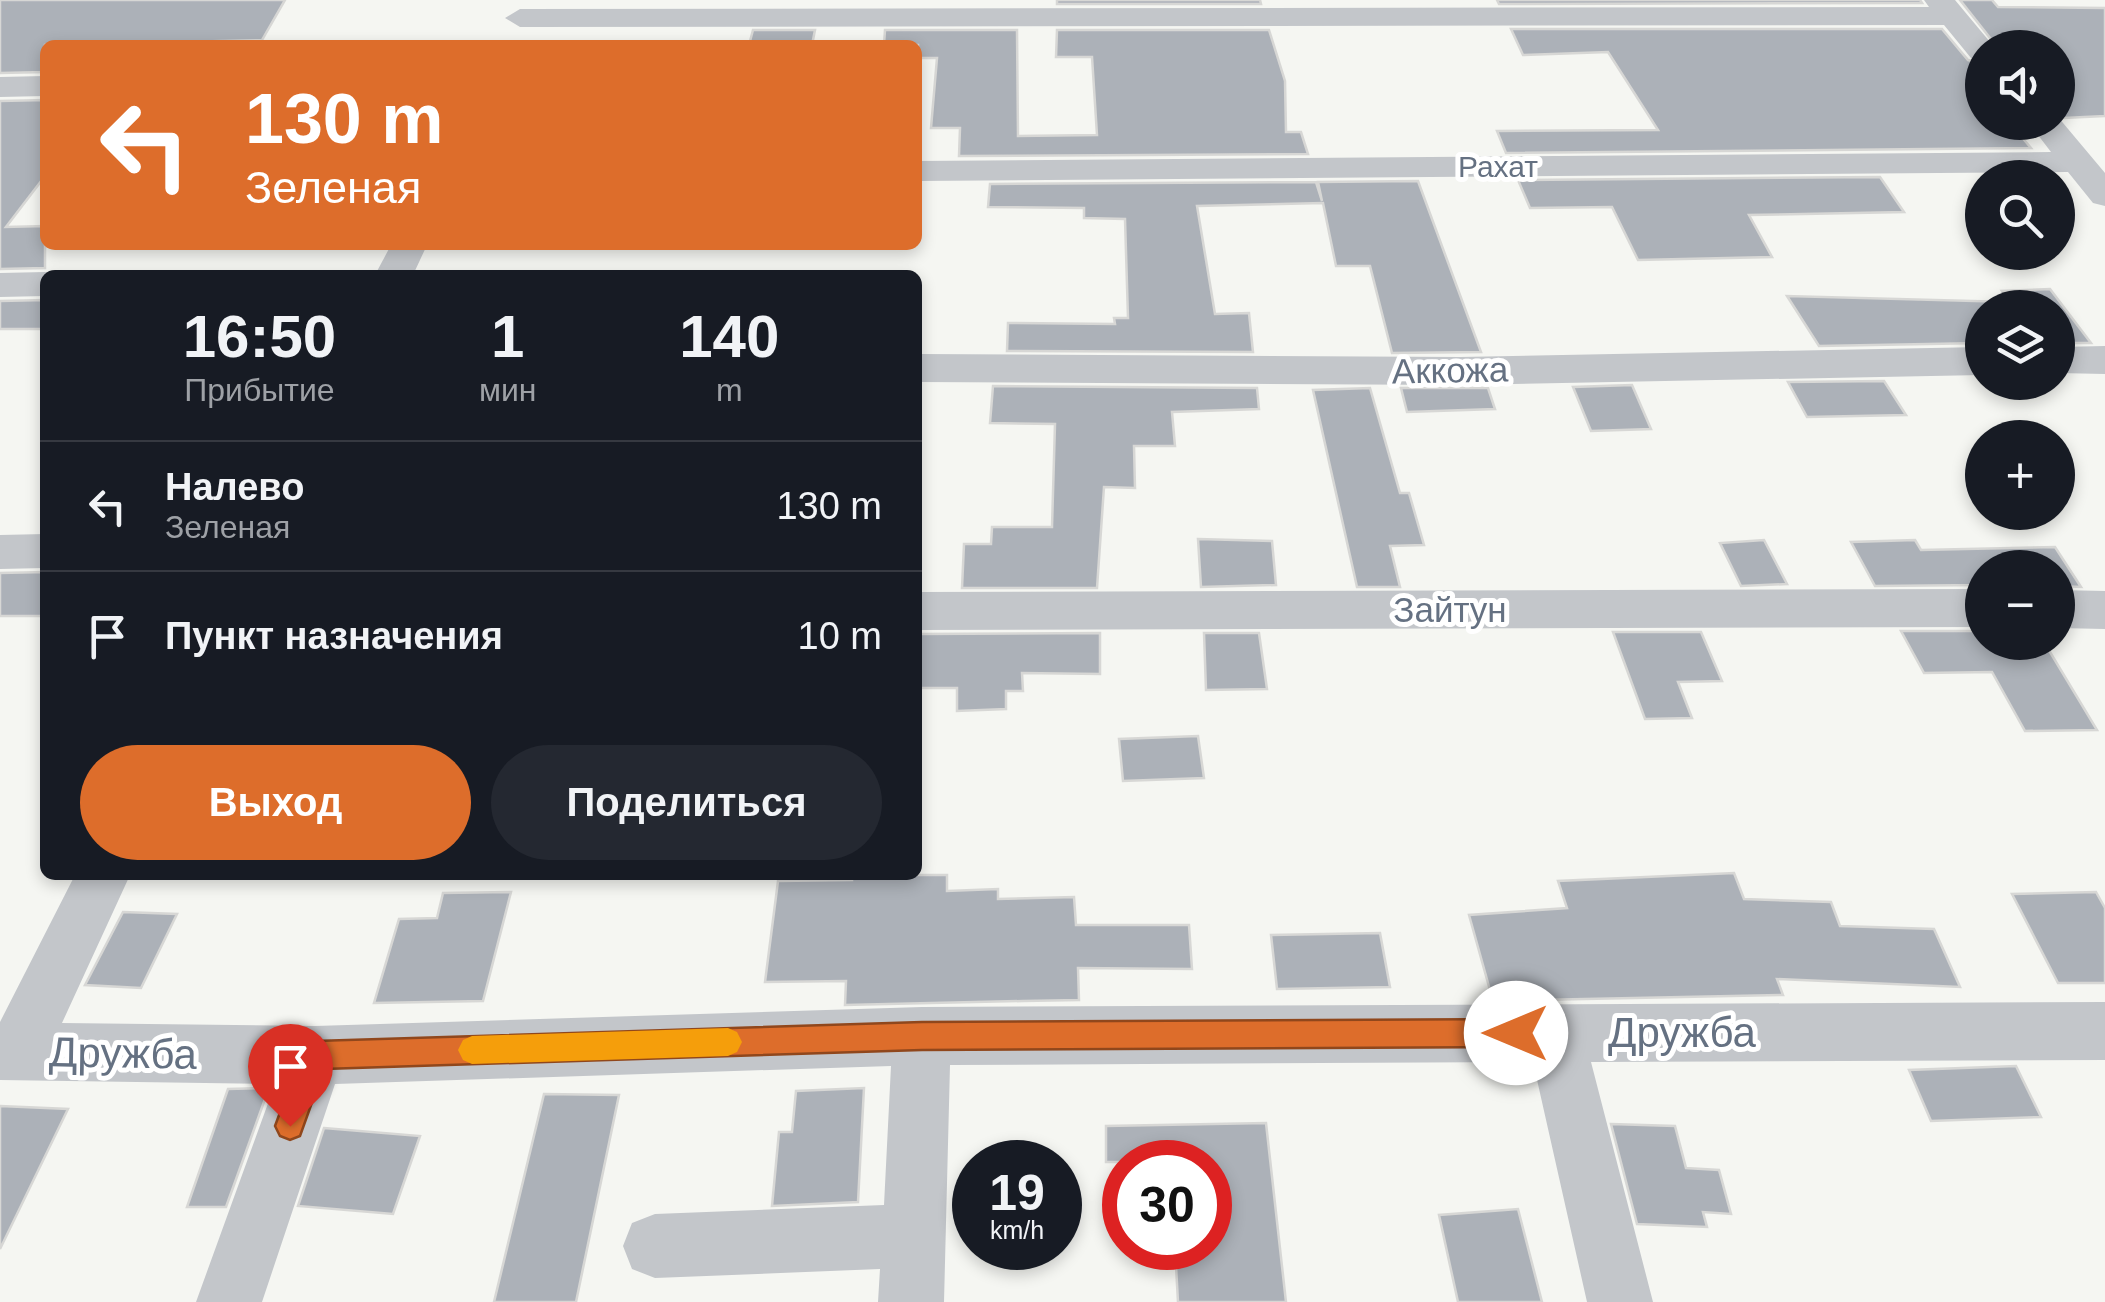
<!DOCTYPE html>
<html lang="ru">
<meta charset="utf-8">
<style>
body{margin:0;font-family:Helvetica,sans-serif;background:#242831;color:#f1f3f6;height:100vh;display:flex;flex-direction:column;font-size:38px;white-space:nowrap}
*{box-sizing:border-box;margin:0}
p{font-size:32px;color:#9ea1a6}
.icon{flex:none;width:55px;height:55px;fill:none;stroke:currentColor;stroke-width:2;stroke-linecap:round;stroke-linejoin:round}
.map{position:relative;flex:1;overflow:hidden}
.panel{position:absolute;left:40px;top:270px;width:882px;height:610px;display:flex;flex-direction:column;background:#171b24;border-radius:15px;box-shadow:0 5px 15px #0003}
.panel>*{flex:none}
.hud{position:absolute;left:40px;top:40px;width:882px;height:210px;border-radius:15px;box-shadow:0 5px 15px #0003;background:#dd6d2b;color:#fff;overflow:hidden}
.tools{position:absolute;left:1965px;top:30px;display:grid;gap:20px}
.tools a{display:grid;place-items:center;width:110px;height:110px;border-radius:50%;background:#171b24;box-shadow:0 5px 15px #0003;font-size:50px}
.speed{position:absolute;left:952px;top:1140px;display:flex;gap:20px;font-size:50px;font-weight:700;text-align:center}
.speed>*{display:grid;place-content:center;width:130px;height:130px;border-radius:50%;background:#171b24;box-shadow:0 5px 15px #0003;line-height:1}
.speed small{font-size:25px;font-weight:400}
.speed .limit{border:15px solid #d22;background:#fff;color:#111}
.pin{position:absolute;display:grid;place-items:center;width:85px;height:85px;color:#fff;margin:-102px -42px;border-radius:50% 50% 50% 0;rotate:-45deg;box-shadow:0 0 10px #0007}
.pin .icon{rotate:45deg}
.me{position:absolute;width:110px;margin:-55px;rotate:270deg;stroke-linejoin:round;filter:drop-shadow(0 0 8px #0008)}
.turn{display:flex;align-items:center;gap:35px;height:210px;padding:0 40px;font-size:45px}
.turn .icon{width:130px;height:130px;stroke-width:2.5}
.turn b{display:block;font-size:70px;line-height:85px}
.eta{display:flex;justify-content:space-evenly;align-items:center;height:170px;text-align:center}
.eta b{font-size:60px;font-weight:700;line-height:70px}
.action{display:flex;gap:20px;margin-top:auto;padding:20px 40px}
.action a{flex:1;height:115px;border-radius:60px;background:#dd6d2b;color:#fff;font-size:40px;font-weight:700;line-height:115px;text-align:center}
.action a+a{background:#242831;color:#f1f3f6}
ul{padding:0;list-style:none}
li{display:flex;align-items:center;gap:30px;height:130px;padding:0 40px;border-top:2px solid #363941}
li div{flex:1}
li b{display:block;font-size:38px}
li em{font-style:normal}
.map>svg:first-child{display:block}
</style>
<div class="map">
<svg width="2105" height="1302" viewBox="0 0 2105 1302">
<rect width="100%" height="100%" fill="#f5f6f2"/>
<g fill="#acb1b8" stroke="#d7d7d5" stroke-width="2.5">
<path d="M0,0h285l-23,40 -217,5v27l-45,1z"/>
<path d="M1057,0h203l1,4h-204z"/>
<path d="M1497,0h423l2,3 -423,1z"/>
<path d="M1960,0h32l6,7 107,1v108l-41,2 -6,-4v-66h-60z"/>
<path d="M1511,29h431l26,31 14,3v59h27l22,26 -525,5 -9,-22 161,-1 -50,-78 -85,3z"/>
<path d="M753,30h62l-3,15h-63z"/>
<path d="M885,30h132l1,106 79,-1 -5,-78h-36l1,-27h212l16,51 1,51h15l7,22 -349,2 1,-28h-29l6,-70h-19v-13h-34z"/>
<path d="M45,100v76l-39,51 39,-1v42l-45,1v-168z"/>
<path d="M1880,177l24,35 -155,3 23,42 -134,3 -26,-53 -82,1 -12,-28z"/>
<path d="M1418,181l63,171 -89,1 -22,-87h-34l-13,-63 -126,3 18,108 34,-1 4,39 -246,-1 1,-28 107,1 -1,-6h14l-3,-99 -41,-1v-10l-96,-1 2,-23 326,-2 6,19 -4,-19z"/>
<path d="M2050,289l41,54h-33v-35h-76v35l-163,3 -32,-50 223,6 -8,-11z"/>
<path d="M45,300v29h-45v-28z"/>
<path d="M1884,381l22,34 -99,2 -19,-35z"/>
<path d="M1632,385l19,44 -60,2 -18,-44z"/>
<path d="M993,386l264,2 2,21 -87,3 3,34h-41l1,42 -31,-1 -7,101h-135l2,-44h27l1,-17h60l3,-103 -65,-1z"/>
<path d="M1370,388l30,105h9l15,52 -34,1 10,41h-43l-44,-197z"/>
<path d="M1401,388h87l7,21 -88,3z"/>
<path d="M1198,539l74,2 4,44 -75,2z"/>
<path d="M1764,540l23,44 -46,2 -21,-43z"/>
<path d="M1915,540l6,10 134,-3 26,40 -23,-1v-18h-76v17l-107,1 -24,-44z"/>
<path d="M45,572v44h-45v-43z"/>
<path d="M1901,631h81v11h62l53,88 -72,1 -33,-59 -68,1z"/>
<path d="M1613,632h88l21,49 -44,1 14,36 -47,1z"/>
<path d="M1100,633v41l-78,-1 1,18h-17v18l-49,2v-23h-39v-54z"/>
<path d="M1204,633h55l8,56 -61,1z"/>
<path d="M1198,736l6,42 -81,3 -4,-42z"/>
<path d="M1734,873l10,26 87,3 9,24 94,3 26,58 -183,-8 6,16 -290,6 -24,-86 98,-7 -9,-27z"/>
<path d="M852,875h95v16l51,-2v10l76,-2 2,28h113l3,44 -114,-1 1,32 -56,1 -178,4 1,-24 -81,1 13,-101 74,-1z"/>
<path d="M511,892l-28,109 -109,2 25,-84 38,-1 6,-25z"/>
<path d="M2096,892l9,16v75h-47l-46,-89z"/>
<path d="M123,912l54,2 -36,74 -56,-3z"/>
<path d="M1380,933l10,54 -113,2 -6,-54z"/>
<path d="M2016,1066l25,51 -110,4 -22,-51z"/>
<path d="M269,1088l-43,119h-39l41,-118z"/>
<path d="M864,1088l-6,114 -86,4 7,-74h13l4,-41z"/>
<path d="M544,1094l75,1 -43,207h-82z"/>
<path d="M0,1106l68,3 -68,140z"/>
<path d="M1266,1123l20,179h-108l-3,-54h35v-86h-104v-36z"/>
<path d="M1611,1124l64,2 11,42 33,2 12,44 -28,-2 4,15 -70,-3z"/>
<path d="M324,1128l96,8 -27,78 -95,-8z"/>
<path d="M1518,1209l24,93h-84l-19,-87z"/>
</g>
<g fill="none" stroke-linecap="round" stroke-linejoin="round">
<g fill="#c3c6ca" fill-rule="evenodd">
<path d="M1924,0h31l40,48h-13v12l-11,-2 -27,-33 -1424,2 -15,-9 15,-9 1409,-2z"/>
<path d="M45,76v20l-45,1v-20z"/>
<path d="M2058,117l47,56v33l-12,-3 -25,-31 -1150,9v-20l1133,-9 -23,-30h30z"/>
<path d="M391,245h36l-14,30h-38z"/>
<path d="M45,272l12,3h-12v21l-45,1v-24z"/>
<path d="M2105,346v28l-47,-1v-26z"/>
<path d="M1982,347v28l-522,10 -542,-3v-28l542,3z"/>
<path d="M45,534v34l-45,1v-34z"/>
<path d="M1982,589v38l-1064,3v-38z"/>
<path d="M2058,590l47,1v38l-47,-1z"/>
<path d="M75,875h55l-68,148 253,3 607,-19 1183,-5v58l-514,2 62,240h-66l-54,-240 -583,3 -6,237h-66l2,-33 -225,9 -23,-9 -9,-23 9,-23 23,-9 229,-9 7,-139 -556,18 -73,218h-66l79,-218 -275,-4v-58z"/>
</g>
</g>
<path fill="#dd6d2b" stroke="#90471c" stroke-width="2.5" d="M1516,1019l10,4 4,10 -4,10 -10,4 -594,3 -598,19 -24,67 -10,4 -10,-4 -5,-10 30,-81 10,-4 607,-19z"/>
<path fill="#f59e0b" d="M728,1028l9,4 5,10 -5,10 -9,4 -256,8 -9,-4 -5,-10 5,-10 9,-4z"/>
<g text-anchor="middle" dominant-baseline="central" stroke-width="10" stroke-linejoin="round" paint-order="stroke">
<g font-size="30" fill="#657182" stroke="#fff">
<text x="1498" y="166">Рахат</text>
</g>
<g font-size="35" fill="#657182" stroke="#fff">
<text transform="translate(1450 370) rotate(-1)">Аккожа</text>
<text x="1450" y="609">Зайтун</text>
</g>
<g font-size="42" fill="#657182" stroke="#fff">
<text x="1682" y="1032">Дружба</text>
<text transform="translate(123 1053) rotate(1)">Дружба</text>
</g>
</g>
</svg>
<div class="tools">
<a><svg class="icon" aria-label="sound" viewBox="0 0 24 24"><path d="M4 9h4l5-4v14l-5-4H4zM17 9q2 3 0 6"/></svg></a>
<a><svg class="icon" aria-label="search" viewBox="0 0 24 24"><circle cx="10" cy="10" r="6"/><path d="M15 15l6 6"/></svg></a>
<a><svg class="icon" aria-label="layers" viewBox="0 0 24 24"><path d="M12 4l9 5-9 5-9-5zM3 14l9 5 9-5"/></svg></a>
<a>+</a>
<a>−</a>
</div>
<div class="speed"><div>19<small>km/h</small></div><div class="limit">30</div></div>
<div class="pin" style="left:290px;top:1126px;background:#d93025"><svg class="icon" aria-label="arrive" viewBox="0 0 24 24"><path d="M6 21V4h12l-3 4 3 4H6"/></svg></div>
<svg class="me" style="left:1516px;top:1033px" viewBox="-20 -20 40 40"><circle r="19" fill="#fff"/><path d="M0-13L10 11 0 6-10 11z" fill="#dd6d2b"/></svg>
<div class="hud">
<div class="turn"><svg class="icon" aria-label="left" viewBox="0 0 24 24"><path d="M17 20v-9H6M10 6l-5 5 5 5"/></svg><div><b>130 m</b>Зеленая</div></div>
</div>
<section class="panel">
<div class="eta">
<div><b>16:50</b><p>Прибытие</p></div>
<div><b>1</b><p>мин</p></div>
<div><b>140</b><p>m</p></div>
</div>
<ul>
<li><svg class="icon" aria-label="left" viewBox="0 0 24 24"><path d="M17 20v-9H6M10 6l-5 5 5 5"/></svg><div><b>Налево</b><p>Зеленая</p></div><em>130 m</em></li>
<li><svg class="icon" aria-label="arrive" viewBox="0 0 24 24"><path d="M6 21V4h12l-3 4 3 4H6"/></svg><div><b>Пункт назначения</b></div><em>10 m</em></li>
</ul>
<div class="action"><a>Выход</a><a>Поделиться</a></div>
</section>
</div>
